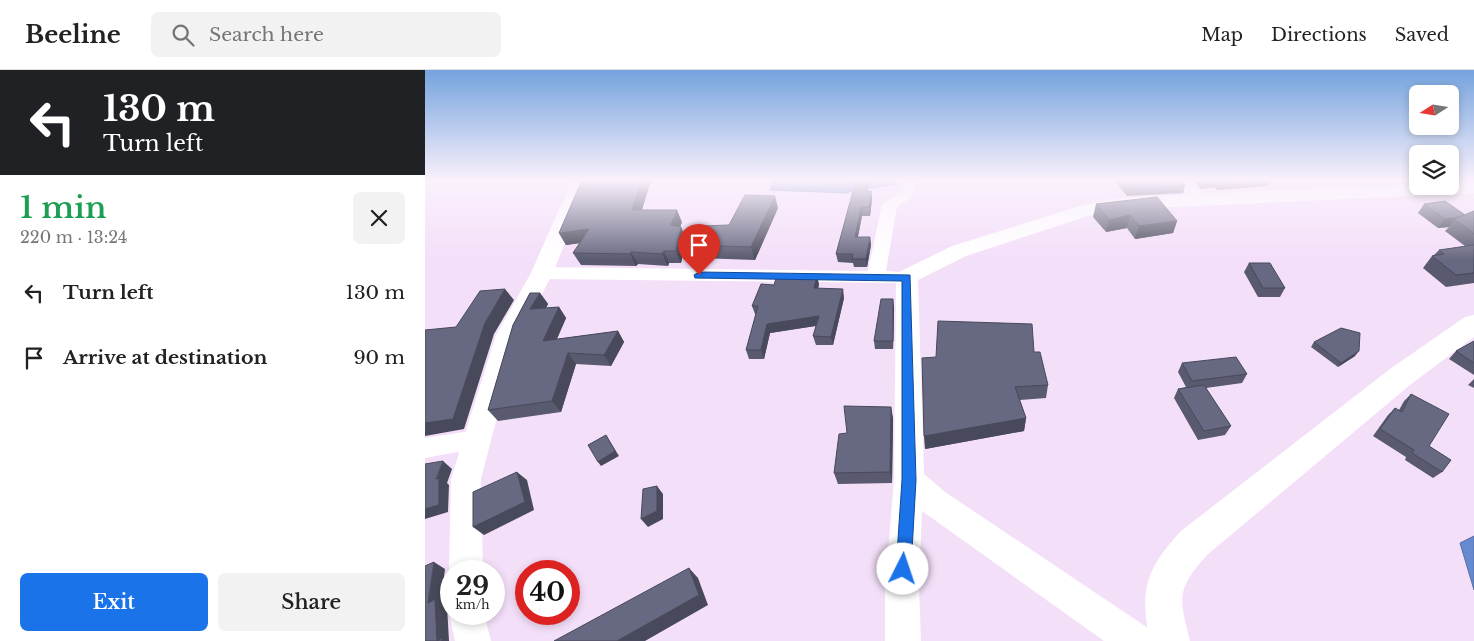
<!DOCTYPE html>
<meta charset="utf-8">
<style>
body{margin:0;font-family:"Libre Baskerville",serif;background:#f2f2f2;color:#222;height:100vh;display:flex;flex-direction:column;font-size:19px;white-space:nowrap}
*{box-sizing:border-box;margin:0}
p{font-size:16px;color:#767676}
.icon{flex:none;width:28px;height:28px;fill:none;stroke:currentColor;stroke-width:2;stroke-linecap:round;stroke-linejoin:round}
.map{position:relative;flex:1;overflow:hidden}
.panel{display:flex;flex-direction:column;background:#fff;width:425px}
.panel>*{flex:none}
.top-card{background:#202124;color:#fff;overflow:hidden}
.needle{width:32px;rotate:258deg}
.fabs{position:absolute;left:984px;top:15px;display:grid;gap:10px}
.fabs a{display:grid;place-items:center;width:50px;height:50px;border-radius:8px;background:#fff;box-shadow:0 2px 8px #0003;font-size:25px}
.speed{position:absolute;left:15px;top:490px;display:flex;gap:10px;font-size:25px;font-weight:700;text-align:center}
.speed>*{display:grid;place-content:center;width:65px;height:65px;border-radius:50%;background:#fff;box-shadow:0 2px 8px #0003;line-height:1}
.speed small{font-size:12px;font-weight:400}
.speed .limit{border:8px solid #d22;background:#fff;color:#111}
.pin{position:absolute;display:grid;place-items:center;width:42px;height:42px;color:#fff;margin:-51px -21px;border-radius:50% 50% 50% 0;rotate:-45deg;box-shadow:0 0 5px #0007}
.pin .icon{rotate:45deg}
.me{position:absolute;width:55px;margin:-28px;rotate:4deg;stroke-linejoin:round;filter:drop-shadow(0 0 4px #0008)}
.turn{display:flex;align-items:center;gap:18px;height:105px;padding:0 20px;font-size:22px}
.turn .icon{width:65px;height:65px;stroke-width:2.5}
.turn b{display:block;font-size:35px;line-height:42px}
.round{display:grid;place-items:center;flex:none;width:52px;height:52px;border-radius:8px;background:#f2f2f2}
.headline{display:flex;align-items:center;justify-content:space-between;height:85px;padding:0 20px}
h1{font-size:30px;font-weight:600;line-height:38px;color:#1e9e55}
.button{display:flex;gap:10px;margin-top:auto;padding:10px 20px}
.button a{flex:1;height:58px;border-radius:8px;background:#1a73e8;color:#fff;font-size:20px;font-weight:600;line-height:58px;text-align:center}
.button a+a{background:#f2f2f2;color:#222}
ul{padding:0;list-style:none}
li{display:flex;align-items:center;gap:15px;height:65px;padding:0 20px}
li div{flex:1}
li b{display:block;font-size:19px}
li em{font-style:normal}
header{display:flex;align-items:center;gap:30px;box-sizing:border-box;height:70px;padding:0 25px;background:#fff;border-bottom:1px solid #e0e0e0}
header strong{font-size:24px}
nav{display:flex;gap:28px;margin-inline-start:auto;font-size:18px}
.search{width:350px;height:45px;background:#f2f2f2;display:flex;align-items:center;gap:12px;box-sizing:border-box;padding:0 18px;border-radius:8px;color:#767676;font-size:19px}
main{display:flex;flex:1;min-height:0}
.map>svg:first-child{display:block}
</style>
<header>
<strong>Beeline</strong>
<div class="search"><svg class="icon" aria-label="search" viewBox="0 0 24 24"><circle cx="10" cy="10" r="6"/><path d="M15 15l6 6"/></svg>Search here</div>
<nav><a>Map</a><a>Directions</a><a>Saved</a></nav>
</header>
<main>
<section class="panel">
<div class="top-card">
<div class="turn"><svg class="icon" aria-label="left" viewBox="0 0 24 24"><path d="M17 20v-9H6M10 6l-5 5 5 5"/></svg><div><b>130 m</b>Turn left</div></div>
</div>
<div class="headline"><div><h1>1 min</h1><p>220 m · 13:24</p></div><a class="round"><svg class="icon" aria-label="close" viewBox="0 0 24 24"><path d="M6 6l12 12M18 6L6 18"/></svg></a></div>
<ul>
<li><svg class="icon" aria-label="left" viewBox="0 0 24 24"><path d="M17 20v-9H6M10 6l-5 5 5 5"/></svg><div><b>Turn left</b></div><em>130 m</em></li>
<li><svg class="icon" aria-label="arrive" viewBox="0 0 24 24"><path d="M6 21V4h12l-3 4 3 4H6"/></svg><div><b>Arrive at destination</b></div><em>90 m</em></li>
</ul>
<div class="button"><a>Exit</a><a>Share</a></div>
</section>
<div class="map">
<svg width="1049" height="571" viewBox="0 0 1049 571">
<rect width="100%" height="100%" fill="#f4dff9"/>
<g fill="#668acf" stroke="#586fa2">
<path d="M348,110h124v4l-46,7 -4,2 -77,-3z"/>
<path d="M1049,466v54l-14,-47z"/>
</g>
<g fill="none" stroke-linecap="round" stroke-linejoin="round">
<g fill="#fff" fill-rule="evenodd">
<path d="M479,110h14l-7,18 -14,8 -11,65 27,2 3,4 -3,4 -6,2 -365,-4 -6,-2 -3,-4 3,-4 6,-2 326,4 14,-67 17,-11z"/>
<path d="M751,110h15l19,21 -3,3c-13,4 -24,-14 -31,-24z"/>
<path d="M52,360l8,3 3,7 -3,7 -60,11v-20z"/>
</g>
<g fill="#fff" fill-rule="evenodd">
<path d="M147,110h18l-37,93 -33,62 -29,105 -10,39 2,92h-32v5l-2,-5 2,-92 12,-39 33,-105 35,-62z"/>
<path d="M1049,111v12l-323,15 -41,4 -19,3 -125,41 -48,24 6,194 21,18 203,136 5,13h-49l-182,-130 -3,76 2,54h-36v-54l9,-107 2,-203 3,-5 53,-26 128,-40 30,-6 41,-4 266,-12v2h33v-3z"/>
<path d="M26,540v4h33l7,27h-36l-6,-27z"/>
</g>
<path fill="#fff" fill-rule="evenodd" d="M1049,245v22l-64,48 -203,170c-31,35 -28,42 -17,86h-40c-11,-51 -4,-72 31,-110l209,-162 75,-52z"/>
</g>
<g fill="#59596f">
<path d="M157,110h69l-9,30 40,12 -2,5h1l5,12 -5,24h-12l-1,3 -30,-2 -2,2 -55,-1 -8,-12 7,-10 -14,2 -7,-12z"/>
<path d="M431,110h12l1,4 -2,7h4l1,8 -2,17h-8l-4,21h12l1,8 -4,22h-13l-1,-4 -15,-1 -2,-8z"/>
<path d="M689,110h67l4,6 -2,7 -56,3z"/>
<path d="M768,110h78l-2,6 -52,4 -2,-3 -14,2z"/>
<path d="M671,134l81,17 -4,12 -38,6 -8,-11 -21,4 -13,-15z"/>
<path d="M999,134l41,11 9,-3v71l-28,4 -23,-19 9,-12 2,-1 5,-5 26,-4 -20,-15 4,-4 -11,1 -20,-15z"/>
<path d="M353,138l-23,52 -56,-2 -5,-13 35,-20z"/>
<path d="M824,193l36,25 -5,9h-22l-14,-25z"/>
<path d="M394,214l-1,5 26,9 -11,47h-17l-3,-9 3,-10 -46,7 -6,26h-15l-3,-9 10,-36h-1l-3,-8 22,-21z"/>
<path d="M105,223h10l8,11 -2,4 13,-1 7,11 -9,21 61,-8 6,11 -13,24 -35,-2 -15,48 -63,9 -10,-11 25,-85z"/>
<path d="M469,237l-1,42h-18l-1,-8z"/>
<path d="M1049,271v34l-25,-16 7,-8z"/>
<path d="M889,272l41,14 -17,11 -27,-20z"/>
<path d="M609,282l14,33 -2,13 -26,2 6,18 -2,13 -99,18z"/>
<path d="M757,293l65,11 -5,9 -36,5 25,38 -6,9 -27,5 -24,-42 4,-9 8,-2 -8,-15z"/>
<path d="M1049,309v9l-6,-3z"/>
<path d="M986,324l18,52 13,26 -9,6 -28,-18 1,-3 -33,-21 15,-21 7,-7 4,2 5,-9z"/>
<path d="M466,337l2,12 -1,64 -54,1 -4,-11 13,-40z"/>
</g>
<g fill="#48495a">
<path d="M217,110h9l-13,42 -6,-12z"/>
<path d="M442,110h1l1,4 -3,15 -1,-8z"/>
<path d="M446,121l1,8 -2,17 -1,-9z"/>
<path d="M350,126l3,12 -23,52 -4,-13z"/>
<path d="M436,138l1,8 -6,29 -1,-8z"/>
<path d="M252,140l5,12 -6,15 -5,-12z"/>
<path d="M705,145l-3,13 -21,4 3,-12z"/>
<path d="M1041,146l-12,3 -5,8 -11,1 7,-9z"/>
<path d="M752,151l-4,12 -38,6 4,-13z"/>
<path d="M256,157l5,12 -5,24 -5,-12z"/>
<path d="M164,159l6,12 -29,4 -7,-12z"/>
<path d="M445,167l1,8 -4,22 -1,-8z"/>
<path d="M239,181l5,12 -1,3 -6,-12z"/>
<path d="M206,182l7,12 -2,2 -6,-12z"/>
<path d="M392,205l2,9 -3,13 -2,-9z"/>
<path d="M80,219l9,11 -20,34 -30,95 -39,7v-13z"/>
<path d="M418,219l1,9 -11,47 -2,-8z"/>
<path d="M115,223l8,11 -9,16 -9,-11z"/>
<path d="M468,229l1,8 -1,42z"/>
<path d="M134,237l7,11 -15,34 -8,-11z"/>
<path d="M394,246l2,9 -51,8 -6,26 -3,-9 6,-26z"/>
<path d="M193,261l6,11 -13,24 -7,-11z"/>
<path d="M934,281l-4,5 -17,11 3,-4z"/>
<path d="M143,283l8,11 -15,48 -9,-11z"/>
<path d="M466,337l2,12 -1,64 -2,-11z"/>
<path d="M601,348l-2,13 -99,18 -1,-13z"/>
<path d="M181,365l13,21 -18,10 -3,-4z"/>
<path d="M18,391l9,8 -5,14 2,2 -1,27 -23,7v-10z"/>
<path d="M92,402l10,8 7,30 -50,25 -11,-8z"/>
<path d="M232,416l6,8v25l-15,8 -7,-8z"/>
<path d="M9,492l11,7 -4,33 6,4 2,35h-12l-9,-38z"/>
<path d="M264,498l9,10 10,27 -63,36h-28z"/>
</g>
<g fill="#676881" stroke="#48495a">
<path d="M157,110h60l-10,30h45l-6,15 10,2 -5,24h-12l-2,3 -31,-2 -1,2 -57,-1 16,-24 -30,4z"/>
<path d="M431,110h11l-2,11h6l-2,16 -8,1 -6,29h15l-4,22h-14l1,-5h-17z"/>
<path d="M696,110h60l4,6 -57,3z"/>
<path d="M778,110h52l-35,3 -2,-3 -14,2z"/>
<path d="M320,125l30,1 -24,51 -57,-2 6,-19 29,-1z"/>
<path d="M732,127l20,24 -38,5 -9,-11 -21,5 -13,-16z"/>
<path d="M1020,131l20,14 -4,2 -16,2 -21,-15z"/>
<path d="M1049,141v23l-20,-15z"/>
<path d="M1049,175v28l-18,2 -24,-19 12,-2 -5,-4z"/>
<path d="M824,193h21l15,25h-22z"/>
<path d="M352,205h40l-3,13 29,1 -12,48 -18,-1 6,-20 -52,8 -6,26h-15l12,-44h-6l9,-22 13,1z"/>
<path d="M80,219l-20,34 -32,96 -28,4v-93l31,-3 24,-36z"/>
<path d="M105,223h10l-10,16 29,-2 -16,34 75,-10 -14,24 -36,-2 -16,48 -64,9 25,-85z"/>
<path d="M456,229h12v42h-19z"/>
<path d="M513,251l94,3 2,28h6l8,33 -33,2 11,31 -102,18 -2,-78 14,-1z"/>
<path d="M916,258l19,5 -1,18 -18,12 -27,-21z"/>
<path d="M1049,271v22l-18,-12z"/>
<path d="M811,287l11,17 -55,7 -10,-18z"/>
<path d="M779,315l27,41 -27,5 -26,-42z"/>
<path d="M986,324l38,20 -20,32 22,14 -9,12 -30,-19 2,-3 -34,-21 15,-21 7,4z"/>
<path d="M419,336l47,1 -1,65 -56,1 5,-39 8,-1z"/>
<path d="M181,365l9,16 -17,11 -10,-17z"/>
<path d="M18,391l-7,18 3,-1v27l-14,4v-45z"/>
<path d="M92,402l8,30 -52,25v-35z"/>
<path d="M232,416v25l-16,8 2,-30z"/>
<path d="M9,492l-6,41 7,-4 2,42 5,-3v3h-17v-75z"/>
<path d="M264,498l10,27 -82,46h-63z"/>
</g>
<linearGradient id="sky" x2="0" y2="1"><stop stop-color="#74a3de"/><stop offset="0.58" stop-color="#faf1fc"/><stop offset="1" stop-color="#faf1fc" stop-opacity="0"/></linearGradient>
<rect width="1049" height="190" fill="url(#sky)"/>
<path fill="#1a73e8" stroke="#114b97" d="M274,202l211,3 6,205 -5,89 -2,6 -6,2 -5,-2 -2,-6 6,-89v-199l-207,-3 -1,-3z"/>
</svg>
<div class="fabs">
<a><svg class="needle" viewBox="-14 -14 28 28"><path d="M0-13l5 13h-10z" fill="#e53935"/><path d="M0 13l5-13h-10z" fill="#767676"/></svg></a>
<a><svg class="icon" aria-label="layers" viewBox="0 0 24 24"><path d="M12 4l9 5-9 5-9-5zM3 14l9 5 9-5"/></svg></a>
</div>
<div class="speed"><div>29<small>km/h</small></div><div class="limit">40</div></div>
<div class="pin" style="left:274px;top:205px;background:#d93025"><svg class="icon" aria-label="arrive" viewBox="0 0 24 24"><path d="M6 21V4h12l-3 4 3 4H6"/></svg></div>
<svg class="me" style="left:478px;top:499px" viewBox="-20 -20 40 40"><circle r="19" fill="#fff"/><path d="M0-13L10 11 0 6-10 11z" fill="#1a73e8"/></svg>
</div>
</main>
